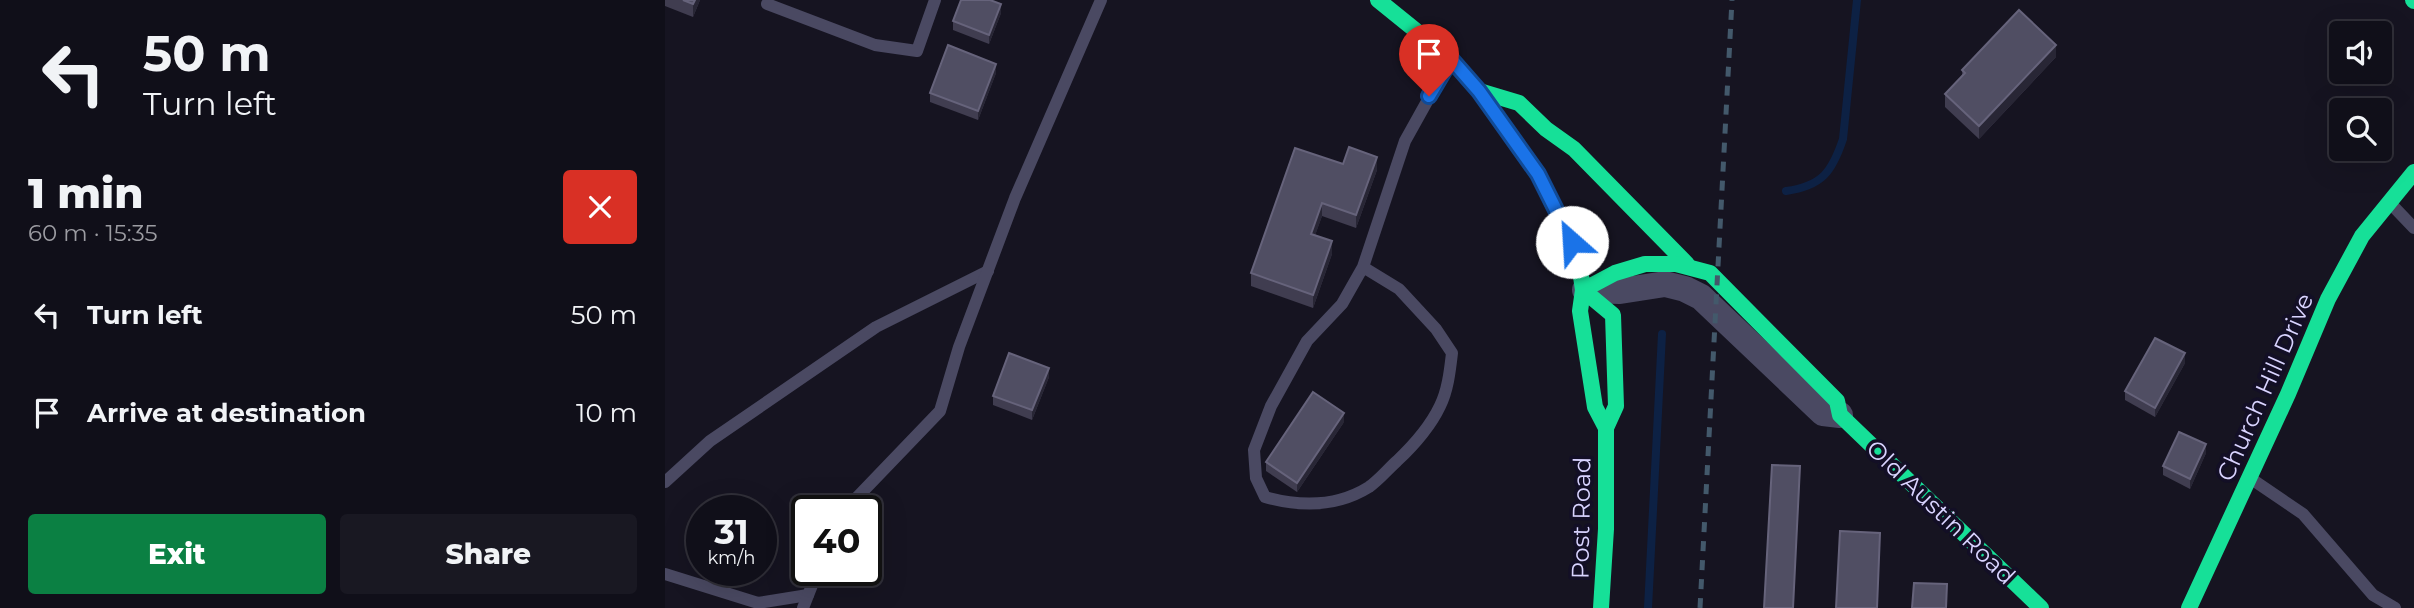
<!DOCTYPE html>
<meta charset="utf-8">
<style>
body{margin:0;font-family:Montserrat,sans-serif;background:#191822;color:#f1f3f6;height:100vh;display:flex;flex-direction:column;font-size:26px;white-space:nowrap}
*{box-sizing:border-box;margin:0}
p{font-size:23px;color:#9c9ca2}
.icon{flex:none;width:38px;height:38px;fill:none;stroke:currentColor;stroke-width:2;stroke-linecap:round;stroke-linejoin:round}
.map{position:relative;flex:1;overflow:hidden}
.drawer{display:flex;flex-direction:column;background:#100f19;width:665px}
.drawer>*{flex:none}
.hud{background:#100f19;color:#f1f3f6;overflow:hidden}
.buttons{position:absolute;left:1664px;top:21px;display:grid;gap:14px}
.buttons a{display:grid;place-items:center;width:63px;height:63px;border-radius:7px;background:#100f19;box-shadow:0 7px 28px #0002,0 0 0 2px #302f38;font-size:35px}
.speed{position:absolute;left:21px;top:495px;display:flex;gap:14px;font-size:35px;font-weight:700;text-align:center}
.speed>*{display:grid;place-content:center;width:91px;height:91px;border-radius:50%;background:#100f19;box-shadow:0 7px 28px #0002,0 0 0 2px #302f38;line-height:1}
.speed small{font-size:18px;font-weight:400}
.speed .limit{border:4px solid #111;border-radius:10px;background:#fff;color:#111}
.pin{position:absolute;display:grid;place-items:center;width:60px;height:60px;color:#fff;margin:-72px -30px;border-radius:50% 50% 50% 0;rotate:-45deg;box-shadow:0 0 7px #0007}
.pin .icon{rotate:45deg}
.me{position:absolute;width:77px;margin:-38px;rotate:334deg;stroke-linejoin:round;filter:drop-shadow(0 0 5px #0008)}
.turn{display:flex;align-items:center;gap:24px;height:147px;padding:0 28px;font-size:32px}
.turn .icon{width:91px;height:91px;stroke-width:2.5}
.turn b{display:block;font-size:49px;line-height:60px}
.round{display:grid;place-items:center;flex:none;width:74px;height:74px;border-radius:7px;background:#191822}
.overview{display:flex;align-items:center;justify-content:space-between;height:119px;padding:0 28px}
h1{font-size:42px;font-weight:800;line-height:52px}
.primary-button{display:flex;gap:14px;margin-top:auto;padding:14px 28px}
.primary-button a{flex:1;height:80px;border-radius:7px;background:#0b8043;color:#fff;font-size:28px;font-weight:800;line-height:80px;text-align:center}
.primary-button a+a{background:#191822;color:#f1f3f6}
ul{padding:0;list-style:none}
li{display:flex;align-items:center;gap:21px;height:98px;padding:0 28px}
li div{flex:1}
li b{display:block;font-size:26px}
li em{font-style:normal}
main{display:flex;flex:1;min-height:0}
.map>svg:first-child{display:block}
</style>
<main>
<section class="drawer">
<div class="hud">
<div class="turn"><svg class="icon" aria-label="left" viewBox="0 0 24 24"><path d="M17 20v-9H6M10 6l-5 5 5 5"/></svg><div><b>50 m</b>Turn left</div></div>
</div>
<div class="overview"><div><h1>1 min</h1><p>60 m · 15:35</p></div><a class="round" style="background:#d93025;color:#fff"><svg class="icon" aria-label="close" viewBox="0 0 24 24"><path d="M6 6l12 12M18 6L6 18"/></svg></a></div>
<ul>
<li><svg class="icon" aria-label="left" viewBox="0 0 24 24"><path d="M17 20v-9H6M10 6l-5 5 5 5"/></svg><div><b>Turn left</b></div><em>50 m</em></li>
<li><svg class="icon" aria-label="arrive" viewBox="0 0 24 24"><path d="M6 21V4h12l-3 4 3 4H6"/></svg><div><b>Arrive at destination</b></div><em>10 m</em></li>
</ul>
<div class="primary-button"><a>Exit</a><a>Share</a></div>
</section>
<div class="map">
<svg width="1749" height="608" viewBox="0 0 1749 608">
<rect width="100%" height="100%" fill="#161421"/>
<g fill="none" stroke-linecap="round" stroke-linejoin="round">
<g stroke="#0d2144" stroke-width="8">
<path d="M1121,191c36,-5 46,-19 57,-52l14,-139"/>
<path d="M983,608l14,-274"/>
</g>
<g stroke="#4a4962" stroke-width="12">
<path d="M102,4l108,41 42,6 18,-51"/>
<path d="M1727,205l22,23"/>
<path d="M698,267l36,22 37,40 16,24c-2,17 -4,37 -12,53 -10,21 -26,39 -43,55 -9,8 -18,19 -28,26 -32,20 -68,20 -104,10l-9,-19 -2,-28 17,-44 36,-65 35,-37 21,-37 42,-126 44,-79"/>
<path d="M1588,480l50,34 70,81 22,13"/>
<path d="M0,482l45,-41 166,-114 112,-56"/>
<path d="M179,511l96,-100 19,-64 56,-149 86,-198"/>
<path d="M0,574l93,29 50,-8"/>
<path d="M138,608l15,-38"/>
</g>
<path stroke="#4a4962" stroke-width="26" d="M920,290l35,1 45,-7 20,5 16,8 122,116 17,2"/>
<g stroke="#16e098" stroke-width="16">
<path d="M713,0l73,59 28,32 59,83 40,82 5,34 -3,21 15,96 11,21"/>
<path d="M1748,0l1,1"/>
<path d="M814,91l40,12 27,26 28,20 113,115"/>
<path d="M918,290l32,-17 30,-9h31l34,9 127,128 3,14 201,193"/>
<path d="M918,290l30,25 3,91 -10,22v101l-5,79"/>
<path d="M1524,608l99,-214 40,-95 34,-63 52,-64"/>
</g>
<path stroke="#43596b" stroke-width="5" stroke-dasharray="10 9" stroke-linecap="butt" d="M1035,608l32,-608"/>
</g>
<g fill="#403d50">
<path d="M0,0h35l-7,17 -28,-11z"/>
<path d="M336,13l-12,31 -36,-14v-9z"/>
<path d="M1391,57l-77,82 -34,-32v-13l17,-18v-6z"/>
<path d="M331,73l-18,47 -48,-18v-9z"/>
<path d="M678,164l34,6 -21,58 -34,-12 -7,19 17,19 -19,54 -62,-22v-13z"/>
<path d="M1520,363l-30,54 -30,-17v-9z"/>
<path d="M384,377l-17,43 -39,-15v-9z"/>
<path d="M679,422l-47,70 -31,-21v-9z"/>
<path d="M1541,453l-16,36 -27,-14v-9z"/>
</g>
<g fill="#282635">
<path d="M30,0h5l-7,17v-13z"/>
<path d="M336,4v9l-12,31v-9z"/>
<path d="M1391,45v12l-77,82v-13z"/>
<path d="M331,64v9l-18,47v-9z"/>
<path d="M712,157v13l-21,58v-13z"/>
<path d="M657,203v13l-11,31v-13z"/>
<path d="M667,241v13l-19,54v-13z"/>
<path d="M1520,353v10l-30,54v-9z"/>
<path d="M384,368v9l-17,43v-10z"/>
<path d="M679,413v9l-47,70v-9z"/>
<path d="M1541,444v9l-16,36v-10z"/>
<path d="M1135,466v13l-7,129z"/>
</g>
<g fill="#504e63" stroke="#66637b" stroke-width="2">
<path d="M18,0h12l-2,4z"/>
<path d="M296,0h29l11,4 -12,31 -36,-14z"/>
<path d="M1354,10l37,35 -77,81 -34,-32 20,-21 -3,-3z"/>
<path d="M283,45l48,19 -18,47 -48,-18z"/>
<path d="M684,147l28,10 -21,58 -34,-12 -11,31 21,7 -19,54 -62,-22 44,-125 48,16z"/>
<path d="M1490,338l30,15 -30,55 -30,-17z"/>
<path d="M344,353l40,15 -17,42 -39,-14z"/>
<path d="M648,392l31,21 -47,70 -31,-21z"/>
<path d="M1514,432l27,12 -16,35 -27,-13z"/>
<path d="M1107,465l28,1 -7,142h-29z"/>
<path d="M1175,531l40,2 -3,75h-41z"/>
<path d="M1249,583l33,1 -1,24h-34z"/>
</g>
<g fill="none" stroke-linecap="round" stroke-linejoin="round">
<g stroke="#114b97" stroke-width="18">
<path id="route" d="M764,96l22,-37 28,32 59,83 34,68"/>
</g>
<use href="#route" stroke="#1a73e8" stroke-width="12"/>
</g>
<g text-anchor="middle" dominant-baseline="central" stroke-width="7" stroke-linejoin="round" paint-order="stroke">
<g font-size="24" fill="#d9d4ff" stroke="#130f26">
<text transform="translate(1600 387) rotate(-66)">Church Hill Drive</text>
<text transform="translate(1276 512) rotate(44)">Old Austin Road</text>
<text transform="translate(916 518) rotate(-89)">Post Road</text>
</g>
</g>
</svg>
<div class="buttons">
<a><svg class="icon" aria-label="sound" viewBox="0 0 24 24"><path d="M4 9h4l5-4v14l-5-4H4zM17 9q2 3 0 6"/></svg></a>
<a><svg class="icon" aria-label="search" viewBox="0 0 24 24"><circle cx="10" cy="10" r="6"/><path d="M15 15l6 6"/></svg></a>
</div>
<div class="speed"><div>31<small>km/h</small></div><div class="limit">40</div></div>
<div class="pin" style="left:764px;top:96px;background:#d93025"><svg class="icon" aria-label="arrive" viewBox="0 0 24 24"><path d="M6 21V4h12l-3 4 3 4H6"/></svg></div>
<svg class="me" style="left:907px;top:242px" viewBox="-20 -20 40 40"><circle r="19" fill="#fff"/><path d="M0-13L10 11 0 6-10 11z" fill="#1a73e8"/></svg>
</div>
</main>
